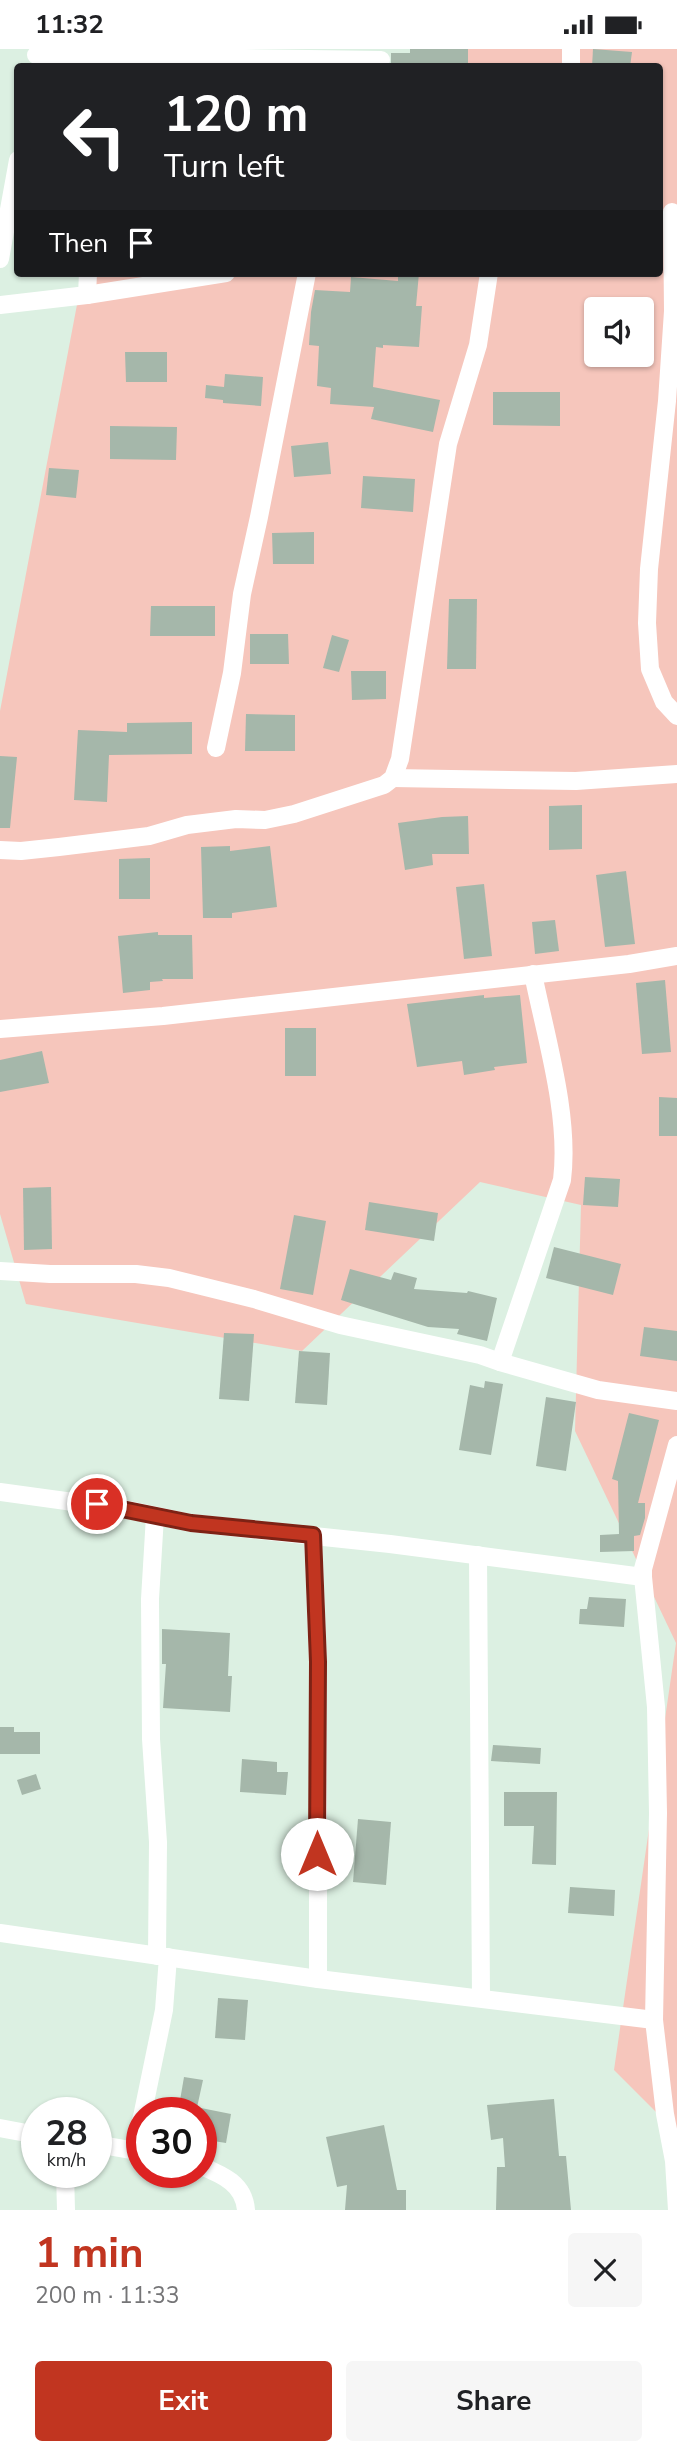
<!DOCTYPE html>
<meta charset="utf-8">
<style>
body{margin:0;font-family:"Nunito Sans",sans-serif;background:#f6f6f6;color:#202124;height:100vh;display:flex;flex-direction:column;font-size:26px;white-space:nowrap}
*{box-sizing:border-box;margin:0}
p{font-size:23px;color:#757577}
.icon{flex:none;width:38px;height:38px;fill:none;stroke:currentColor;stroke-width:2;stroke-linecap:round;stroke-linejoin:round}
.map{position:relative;height:2161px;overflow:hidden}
.drawer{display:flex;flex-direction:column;background:#fff;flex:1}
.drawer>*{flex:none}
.top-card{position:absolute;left:14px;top:14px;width:649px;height:214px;border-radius:7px;box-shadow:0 2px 5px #0004;background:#202124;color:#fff;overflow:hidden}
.buttons{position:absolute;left:584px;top:248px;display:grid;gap:14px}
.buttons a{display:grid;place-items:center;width:70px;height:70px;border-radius:7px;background:#fff;box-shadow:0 2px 5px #0004;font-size:35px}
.speed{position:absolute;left:21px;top:2048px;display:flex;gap:14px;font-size:35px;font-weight:700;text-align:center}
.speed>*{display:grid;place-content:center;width:91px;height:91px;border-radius:50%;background:#fff;box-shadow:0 2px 5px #0004;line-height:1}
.speed small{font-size:18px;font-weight:400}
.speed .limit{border:10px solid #d22;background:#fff;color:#111}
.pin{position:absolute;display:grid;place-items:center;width:60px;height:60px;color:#fff;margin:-30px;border:4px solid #fff;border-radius:50%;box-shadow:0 2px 7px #0007}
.me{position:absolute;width:77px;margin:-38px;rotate:0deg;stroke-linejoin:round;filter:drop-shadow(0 0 5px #0008)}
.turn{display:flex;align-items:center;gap:24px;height:147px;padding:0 35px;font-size:32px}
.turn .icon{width:91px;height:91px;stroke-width:2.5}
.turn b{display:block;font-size:49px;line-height:60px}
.then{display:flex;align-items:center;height:66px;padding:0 35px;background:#0003;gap:14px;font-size:26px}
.round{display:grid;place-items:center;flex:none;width:74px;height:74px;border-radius:7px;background:#f6f6f6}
.headline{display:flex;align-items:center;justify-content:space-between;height:119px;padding:0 35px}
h1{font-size:42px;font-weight:700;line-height:52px;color:#c13520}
.primary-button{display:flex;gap:14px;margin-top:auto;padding:14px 35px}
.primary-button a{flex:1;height:80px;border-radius:7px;background:#c13520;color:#fff;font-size:28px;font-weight:700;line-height:80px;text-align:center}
.primary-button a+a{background:#f6f6f6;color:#202124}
.status{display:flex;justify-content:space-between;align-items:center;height:49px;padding:0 35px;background:#fff;direction:ltr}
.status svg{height:19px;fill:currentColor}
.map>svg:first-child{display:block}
</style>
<div class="status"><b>11:32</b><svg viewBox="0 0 49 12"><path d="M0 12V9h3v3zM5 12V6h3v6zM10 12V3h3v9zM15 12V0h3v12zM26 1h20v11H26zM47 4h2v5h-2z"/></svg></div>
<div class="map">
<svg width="677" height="2161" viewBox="0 0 677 2161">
<rect width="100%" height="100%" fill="#dcf0e2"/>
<path fill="#f6c6bc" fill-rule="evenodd" d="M463,0h214v2084l-63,-63 62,-427 -101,-212 6,-226 -101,-23 -178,169 -276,-47 -26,-90v-503l83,-438h577v-206l-198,-1zM597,261h45v45h-45z"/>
<g fill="#a5b7aa">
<path d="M410,0h58v18h-77v-14h19z"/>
<path d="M593,0l39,3 -2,15h-38z"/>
<path d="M398,224h21l-3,33h6l-3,41 -36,-2v3l-7,-1 -3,40 67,13 -7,32 -62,-13 3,-12 -44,-3 1,-16 -14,-2 2,-40 -10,-1 2,-33 4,-22 35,2 1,-15 47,4z"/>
<path d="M125,303h42v30h-41z"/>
<path d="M225,325l38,3 -2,29 -38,-3v-3l-18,-2 1,-13 18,2z"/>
<path d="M493,343h67v34l-67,-1z"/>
<path d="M110,377l67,1 -1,33 -66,-1z"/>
<path d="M328,393l3,32 -37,3 -3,-31z"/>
<path d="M49,419l30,2 -3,28 -30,-3z"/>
<path d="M363,427l52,3 -2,33 -52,-4z"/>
<path d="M314,483v32h-41l-1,-31z"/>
<path d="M449,550h28l-1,70h-29z"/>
<path d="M151,557h64v30h-65z"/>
<path d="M250,585h38l1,30h-39z"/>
<path d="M332,586l17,5 -10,32 -16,-4z"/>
<path d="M351,622h35v28l-34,1z"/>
<path d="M246,665l49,1v36h-50z"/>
<path d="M192,673v32l-83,1 -2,47 -33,-2 4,-70 49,2v-9z"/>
<path d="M0,707l17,1 -7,71h-10z"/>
<path d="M582,756v44l-33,1v-44z"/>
<path d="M468,767l1,38h-37l1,11 -28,5 -7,-47 44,-6z"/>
<path d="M230,797v5l40,-5 7,61 -45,6v5h-29l-2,-71z"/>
<path d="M150,809v41h-31v-40z"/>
<path d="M626,822l9,73 -30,3 -9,-72z"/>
<path d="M484,835l8,72 -28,3 -8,-72z"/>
<path d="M555,871l4,31 -24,3 -3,-32z"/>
<path d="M158,883v3h34l1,44h-31l1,2 -13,1v8l-27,3 -5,-57z"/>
<path d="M665,931l6,72 -29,2 -6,-71z"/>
<path d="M484,946v3l36,-3 7,68 -33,4 1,3 -31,5 -2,-14 -45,6 -10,-63z"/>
<rect x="285" y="979" width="31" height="48"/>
<path d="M42,1002l7,32 -49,9v-32z"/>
<path d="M659,1048l18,1v38h-18z"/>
<path d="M585,1128l35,2 -2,28 -35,-2z"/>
<path d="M51,1138l1,62 -28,1 -1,-62z"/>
<path d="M369,1153l69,11 -4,28 -69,-11z"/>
<path d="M294,1166l32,6 -13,74 -33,-6z"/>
<path d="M554,1198l67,17 -8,31 -67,-17z"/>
<path d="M350,1220l41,11 3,-8 23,6 -3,11 53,4 1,-2 29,7 -10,43 -30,-7 2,-5 -31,-2 -87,-27z"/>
<path d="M644,1278l33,4v30l-37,-5z"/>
<path d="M224,1284l30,1 -5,67 -30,-2z"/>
<path d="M299,1302l31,2 -3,52 -32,-2z"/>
<path d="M485,1332l18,3 -12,71 -32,-5 11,-65 14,3z"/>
<path d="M546,1348l30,5 -10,69 -30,-5z"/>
<path d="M629,1364l30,7 -21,83h7v15l-5,17 -6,1v15l-34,1v-17l19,-1 -1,-53 -6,-2z"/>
<path d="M589,1548l37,2 -2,28 -45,-3 1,-15h7z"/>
<path d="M162,1580l68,4 -2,43h4l-2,36 -67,-4 3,-44h-4z"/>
<path d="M0,1678h14v5h26v22h-40z"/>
<path d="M493,1696l48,3 -1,16 -49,-3z"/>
<path d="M242,1710l35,3v10h11l-2,23 -46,-3z"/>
<path d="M36,1725l5,15 -19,6 -5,-15z"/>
<path d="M504,1743h53l-1,73 -24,-1 2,-38h-30z"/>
<path d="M358,1770l33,3 -5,63 -33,-3z"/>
<path d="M570,1838l45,3 -1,26 -46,-3z"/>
<path d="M218,1949l30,2 -3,40 -30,-2z"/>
<path d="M184,2028l19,3 -7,32h-18z"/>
<path d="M554,2050l5,57h7l5,54h-75l1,-43h8l-2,-29 -12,2 -4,-35z"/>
<path d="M201,2059l30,6 -5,29 -25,-4z"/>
<path d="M384,2076l13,65h9v20h-61l2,-25 -10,2 -11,-50z"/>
</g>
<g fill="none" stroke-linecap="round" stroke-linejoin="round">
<g stroke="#fff" stroke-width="18">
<path d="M571,0v18"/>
<path d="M36,6l345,5"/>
<path d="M672,163l1,99 -6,90 -18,168 -2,54 3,46 14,33 13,14"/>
<path d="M0,210l18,-99"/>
<path d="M87,246l1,-22"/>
<path d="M0,256l87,-10 139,-22"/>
<path d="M216,699l16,-75 10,-79 17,-77 48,-244"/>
<path d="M393,729l183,3 101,-7"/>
<path d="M0,801l21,1 38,-4 90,-11 38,-11 49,-6 29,1 29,-6 90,-29 9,-7 7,-19 48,-315 30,-99 11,-72"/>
<path d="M0,980l163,-13 466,-52 48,-8"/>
<path d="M0,1222l50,3h86l33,4 85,21 86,26 140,30 20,7 62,-182c8,-64 -16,-142 -29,-206"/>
<path d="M500,1313l98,28 79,11"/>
<path d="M0,1443l124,17 67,14 199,21 253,33"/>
<path d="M155,1467l-5,83 1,140 7,103 -1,114"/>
<path d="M313,1487l5,126v317"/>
<path d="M478,1506l3,443"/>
<path d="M0,1884l318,46 336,41"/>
<path d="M143,2063l21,-102 4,-53"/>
<path d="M0,2079l37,7"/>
<path d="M96,2095l46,8"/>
<path d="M134,2101l8,-34"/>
<path d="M201,2117c22,9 43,18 45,44"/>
<path d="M65,2123l1,38"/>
<path d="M677,2161l-3,-49 -9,-47 -11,-94 4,-207 -2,-106 -13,-130v-8l34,-124"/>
</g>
</g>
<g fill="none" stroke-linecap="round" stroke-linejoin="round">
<g stroke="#7d2215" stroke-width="18">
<path id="route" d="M97,1455l94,19 122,12 5,127 -1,192"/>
</g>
<use href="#route" stroke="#c13520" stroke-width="12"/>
</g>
</svg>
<div class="buttons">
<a><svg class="icon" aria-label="sound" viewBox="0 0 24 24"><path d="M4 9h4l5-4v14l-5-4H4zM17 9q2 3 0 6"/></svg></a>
</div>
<div class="speed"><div>28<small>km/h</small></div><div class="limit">30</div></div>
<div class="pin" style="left:97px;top:1455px;background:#d93025"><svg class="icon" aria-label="arrive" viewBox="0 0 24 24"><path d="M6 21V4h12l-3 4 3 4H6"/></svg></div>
<svg class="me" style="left:317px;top:1805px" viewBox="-20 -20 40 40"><circle r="19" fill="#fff"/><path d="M0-13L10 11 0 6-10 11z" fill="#c13520"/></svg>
<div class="top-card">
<div class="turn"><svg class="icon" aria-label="left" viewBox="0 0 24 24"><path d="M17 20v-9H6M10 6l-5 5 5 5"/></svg><div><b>120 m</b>Turn left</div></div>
<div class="then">Then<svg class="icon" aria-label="arrive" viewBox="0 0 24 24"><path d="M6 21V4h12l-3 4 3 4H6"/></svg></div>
</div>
</div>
<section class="drawer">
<div class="headline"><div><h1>1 min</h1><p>200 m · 11:33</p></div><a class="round"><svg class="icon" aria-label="close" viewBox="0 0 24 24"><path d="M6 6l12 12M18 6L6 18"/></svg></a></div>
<div class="primary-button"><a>Exit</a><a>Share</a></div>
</section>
